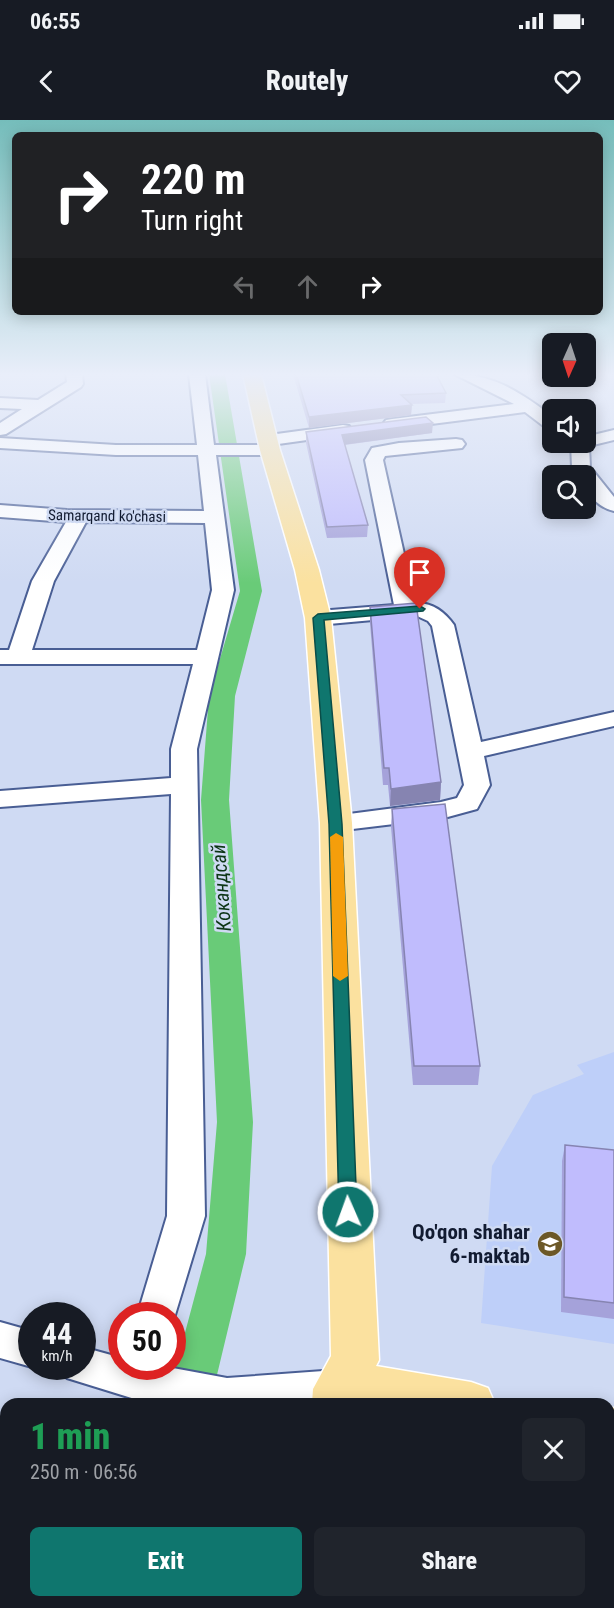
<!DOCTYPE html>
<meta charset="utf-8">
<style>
body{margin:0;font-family:"Roboto Condensed",sans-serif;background:#20242c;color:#f1f3f6;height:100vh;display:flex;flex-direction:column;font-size:22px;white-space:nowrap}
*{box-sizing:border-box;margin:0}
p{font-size:20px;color:#9ea1a6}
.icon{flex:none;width:33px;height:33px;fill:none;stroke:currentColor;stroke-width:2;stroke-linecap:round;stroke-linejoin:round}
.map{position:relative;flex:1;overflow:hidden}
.sheet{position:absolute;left:0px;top:1278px;width:615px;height:210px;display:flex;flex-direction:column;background:#171b24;border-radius:18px 18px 0 0;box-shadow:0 3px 15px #0003}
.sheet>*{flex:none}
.top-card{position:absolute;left:12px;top:12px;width:591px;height:183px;border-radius:9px;box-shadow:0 3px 15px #0003;background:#202124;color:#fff;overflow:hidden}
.needle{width:39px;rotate:183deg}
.buttons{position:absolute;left:542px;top:213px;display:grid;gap:12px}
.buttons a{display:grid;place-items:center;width:54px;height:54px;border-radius:9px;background:#171b24;box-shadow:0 3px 15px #0003;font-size:30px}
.speed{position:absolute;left:18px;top:1182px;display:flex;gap:12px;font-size:30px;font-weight:700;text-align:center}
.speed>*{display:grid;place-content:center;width:78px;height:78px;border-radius:50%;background:#171b24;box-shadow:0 3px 15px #0003;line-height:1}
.speed small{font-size:15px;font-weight:400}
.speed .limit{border:9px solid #d22;background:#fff;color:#111}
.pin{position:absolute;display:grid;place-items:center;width:51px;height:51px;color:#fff;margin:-62px -26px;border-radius:50% 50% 50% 0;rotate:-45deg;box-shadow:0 0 6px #0007}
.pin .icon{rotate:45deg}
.me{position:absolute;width:66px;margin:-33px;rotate:358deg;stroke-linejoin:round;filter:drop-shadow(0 0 4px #0008)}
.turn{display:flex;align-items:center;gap:21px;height:126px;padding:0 30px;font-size:27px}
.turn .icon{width:78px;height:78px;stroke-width:2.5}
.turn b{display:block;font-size:42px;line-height:51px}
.lanes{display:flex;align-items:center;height:57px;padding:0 30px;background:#0003;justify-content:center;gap:30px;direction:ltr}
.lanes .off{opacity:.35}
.round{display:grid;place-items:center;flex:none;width:63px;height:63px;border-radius:9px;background:#20242c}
.head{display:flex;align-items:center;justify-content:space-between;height:102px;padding:0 30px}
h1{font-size:36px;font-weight:800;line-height:45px;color:#1e9e55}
.button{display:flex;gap:12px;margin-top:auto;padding:12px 30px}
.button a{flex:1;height:69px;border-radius:9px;background:#0f766e;color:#fff;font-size:24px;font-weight:800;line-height:69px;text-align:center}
.button a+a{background:#20242c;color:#f1f3f6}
.status{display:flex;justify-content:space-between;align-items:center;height:42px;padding:0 30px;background:#171b24;direction:ltr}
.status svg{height:16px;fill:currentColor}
header{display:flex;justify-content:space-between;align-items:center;height:78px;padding:0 30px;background:#171b24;font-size:27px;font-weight:800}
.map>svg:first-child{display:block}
</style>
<div class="status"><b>06:55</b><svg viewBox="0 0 49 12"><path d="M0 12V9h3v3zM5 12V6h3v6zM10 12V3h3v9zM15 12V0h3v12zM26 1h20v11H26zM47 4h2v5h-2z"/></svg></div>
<header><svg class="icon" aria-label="back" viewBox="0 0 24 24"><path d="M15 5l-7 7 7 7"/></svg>Routely<svg class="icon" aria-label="heart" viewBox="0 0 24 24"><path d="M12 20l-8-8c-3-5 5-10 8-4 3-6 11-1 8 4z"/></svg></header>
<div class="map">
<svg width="614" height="1488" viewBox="0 0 614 1488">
<rect width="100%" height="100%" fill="#cfdaf3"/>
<g fill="#becff9">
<path d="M614,932v292l-133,-21 11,-157 41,-71 51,-21 -7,-9z"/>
<path d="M609,1369l5,1v118h-175l-1,-6h171z"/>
</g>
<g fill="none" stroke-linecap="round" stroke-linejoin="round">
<g fill="#69cb78" fill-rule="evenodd">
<path d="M209,254h16l37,217 -27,105 -6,104 24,322 -7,132 -36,150h-44l40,-150 11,-132 -16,-322 8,-104 31,-105z"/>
<path d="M113,1482h50l-1,6h-50z"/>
</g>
<g stroke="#495e94" stroke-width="4">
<g id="minor">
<path d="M66,254h16l1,10 -2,3 -75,47 -6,1v-12l22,-14 -22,-1v-10l38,2 29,-18z"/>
<path d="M189,254h16l9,71h51l-6,-5 3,-4 81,-11 6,1 3,4 -3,4 -6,1 -72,10 8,5 -3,4 -6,1h-54l18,135 -37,159 8,467 -33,109v-9h-35l30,-100 4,-422 -171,13v-16l171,-13v-29l22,-85h-193v-14h9l23,-69 34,-59 -66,-5v-12l67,5 137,1 -6,-56h-82l-116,-7v-10l116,7h81zM86,402l119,1 7,67 -15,60h-165l22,-69z"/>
<path d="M454,254c40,0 67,19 98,42v13l-6,-1 -21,-16 -133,17 -6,-1 -3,-4 3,-4 6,-1 122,-15z"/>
<path d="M614,310v10l-25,6 1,21 24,30v14c-17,-4 -29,-18 -29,-35h-7l-6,-9 -1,-24 14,-1v-5z"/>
<path d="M456,319l6,1 3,4 -3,4 -77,8 -2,4 32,143c17,-1 30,9 39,22l27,117 133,-30v14l-130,30 6,29 -13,24 -33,9 -108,13 -10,-2 -4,-6 4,-6 115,-15 16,-4 7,-13 -32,-159 -4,-5 -11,-5 -99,9 -8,-2 -3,-5 3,-5 8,-2 76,-6 -29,-145 7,-12 27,-5z"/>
<path d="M0,1202l32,9v35h2l-2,1 -32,-9z"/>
<path d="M82,1227l40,11v8h40l65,12 110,-8 15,6 6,13 -6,13 -4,2h-187l-23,-4 -71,-22 -5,-12h20z"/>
<path d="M55,1482h48l-2,6h-48z"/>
</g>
</g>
<g stroke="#fff" stroke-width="3">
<g id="major">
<path d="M243,254h18l19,76 39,120 12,48 21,205 27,537 -3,6 95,16 17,6 7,16h-183l1,-15 18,-33 -11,-533 -15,-205 -10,-48 -35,-120z"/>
<path d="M609,1287l5,1v46l-5,-1z"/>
<path d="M285,1482h54v6h-56z"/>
<path d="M358,1482h54l1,6h-56z"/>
</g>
</g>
<use href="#minor" fill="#fff" fill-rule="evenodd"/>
<use href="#major" fill="#fbe19f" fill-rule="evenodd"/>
</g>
<g fill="#a5a2da">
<path d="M293,254h143l10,19 -1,10 -33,1 -1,11 -102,13z"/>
<path d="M306,312l126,1 -87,12 23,80 -1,12 -40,1 -21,-95z"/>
<path d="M370,487l71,175 -1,18 -50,6 -2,-21h-5l-13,-162z"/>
<path d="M392,689l88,257 -2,19h-65l-22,-258z"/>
<path d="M565,1025l49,5v169l-53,-7 1,-151z"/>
<path d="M609,1363h5v104l-5,-1z"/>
<rect x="454" y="1482" width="102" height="6"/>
</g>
<g fill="#8684b1">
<path d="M412,285l-1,10 -102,13v-11z"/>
<path d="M433,303l-1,10 -90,12v-10z"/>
<path d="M441,662l-1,18 -50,6 1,-17z"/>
</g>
<g fill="#c0bcfd" stroke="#8684b1" stroke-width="1.5">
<path d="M296,254h140l10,19 -45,2 11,10 -103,12z"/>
<path d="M426,297l7,6 -91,12 26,90 -41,2 -21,-95z"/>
<path d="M416,483l25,179 -50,7 -2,-21h-5l-14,-161z"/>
<path d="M445,684l35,262h-66l-22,-257z"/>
<path d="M565,1025l49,5v153l-50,-6z"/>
<rect x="609" y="1363" width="5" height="85"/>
<rect x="457" y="1482" width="99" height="6"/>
</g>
<linearGradient id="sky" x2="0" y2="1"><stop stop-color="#75bdbb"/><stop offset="0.55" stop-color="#e9eefa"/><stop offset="1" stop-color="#e9eefa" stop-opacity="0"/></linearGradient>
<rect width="614" height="463" fill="url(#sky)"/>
<path fill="#0f766e" stroke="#0a4d48" stroke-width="1.5" d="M420,486l5,3 -2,2 -99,9 18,204 15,388 -3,5 -6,2 -6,-2 -3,-5 -10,-388 -16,-206 5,-4z"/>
<path fill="#f59e0b" d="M336,713l7,4 5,139 -8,5 -7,-5 -3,-139z"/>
<defs>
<g id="school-disc" transform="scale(1.35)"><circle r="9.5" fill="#6c5827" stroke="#cfdaf3"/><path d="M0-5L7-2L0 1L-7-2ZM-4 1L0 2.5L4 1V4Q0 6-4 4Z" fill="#fff"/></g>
</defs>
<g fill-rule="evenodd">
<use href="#school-disc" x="550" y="1124"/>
</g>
<g text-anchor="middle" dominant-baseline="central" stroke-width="5" stroke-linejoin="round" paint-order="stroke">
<g font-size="15" fill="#121b31" stroke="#cfdaf3">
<text transform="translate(107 396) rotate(1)">Samarqand ko'chasi</text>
</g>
<g font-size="20" font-style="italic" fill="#0c3515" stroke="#cfdaf3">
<text transform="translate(221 768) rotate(-94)">Кокандсай</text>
</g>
<g font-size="21" font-weight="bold" fill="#121b31" stroke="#cfdaf3" text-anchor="end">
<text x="530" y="1112">Qo'qon shahar<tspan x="530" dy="24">6-maktab</tspan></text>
</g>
</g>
</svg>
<div class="buttons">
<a><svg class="needle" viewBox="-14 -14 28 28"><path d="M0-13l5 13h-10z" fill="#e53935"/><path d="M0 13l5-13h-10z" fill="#9ea1a6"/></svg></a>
<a><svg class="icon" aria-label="sound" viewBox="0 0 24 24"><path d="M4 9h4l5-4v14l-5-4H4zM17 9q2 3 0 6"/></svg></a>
<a><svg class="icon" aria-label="search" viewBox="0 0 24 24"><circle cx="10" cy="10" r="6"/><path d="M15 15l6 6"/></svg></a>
</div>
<div class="speed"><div>44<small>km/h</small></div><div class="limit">50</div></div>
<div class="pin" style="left:420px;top:489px;background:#d93025"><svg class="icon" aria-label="arrive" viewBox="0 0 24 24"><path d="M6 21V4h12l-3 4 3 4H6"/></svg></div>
<svg class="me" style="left:348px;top:1092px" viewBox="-20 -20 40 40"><circle r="17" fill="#0f766e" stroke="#fff" stroke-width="3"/><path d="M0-11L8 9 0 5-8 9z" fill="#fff"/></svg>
<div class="top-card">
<div class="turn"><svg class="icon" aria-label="right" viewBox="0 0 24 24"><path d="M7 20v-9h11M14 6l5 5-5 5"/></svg><div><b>220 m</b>Turn right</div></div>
<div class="lanes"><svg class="icon off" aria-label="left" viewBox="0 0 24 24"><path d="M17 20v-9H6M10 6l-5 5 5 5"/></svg><svg class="icon off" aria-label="ahead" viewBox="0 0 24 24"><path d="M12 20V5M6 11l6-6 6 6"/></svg><svg class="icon" aria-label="right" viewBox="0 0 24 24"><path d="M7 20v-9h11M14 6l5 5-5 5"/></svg></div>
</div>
<section class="sheet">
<div class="head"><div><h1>1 min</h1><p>250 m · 06:56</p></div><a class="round"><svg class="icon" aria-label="close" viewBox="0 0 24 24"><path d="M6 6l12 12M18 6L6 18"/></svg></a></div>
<div class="button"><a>Exit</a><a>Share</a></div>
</section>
</div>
